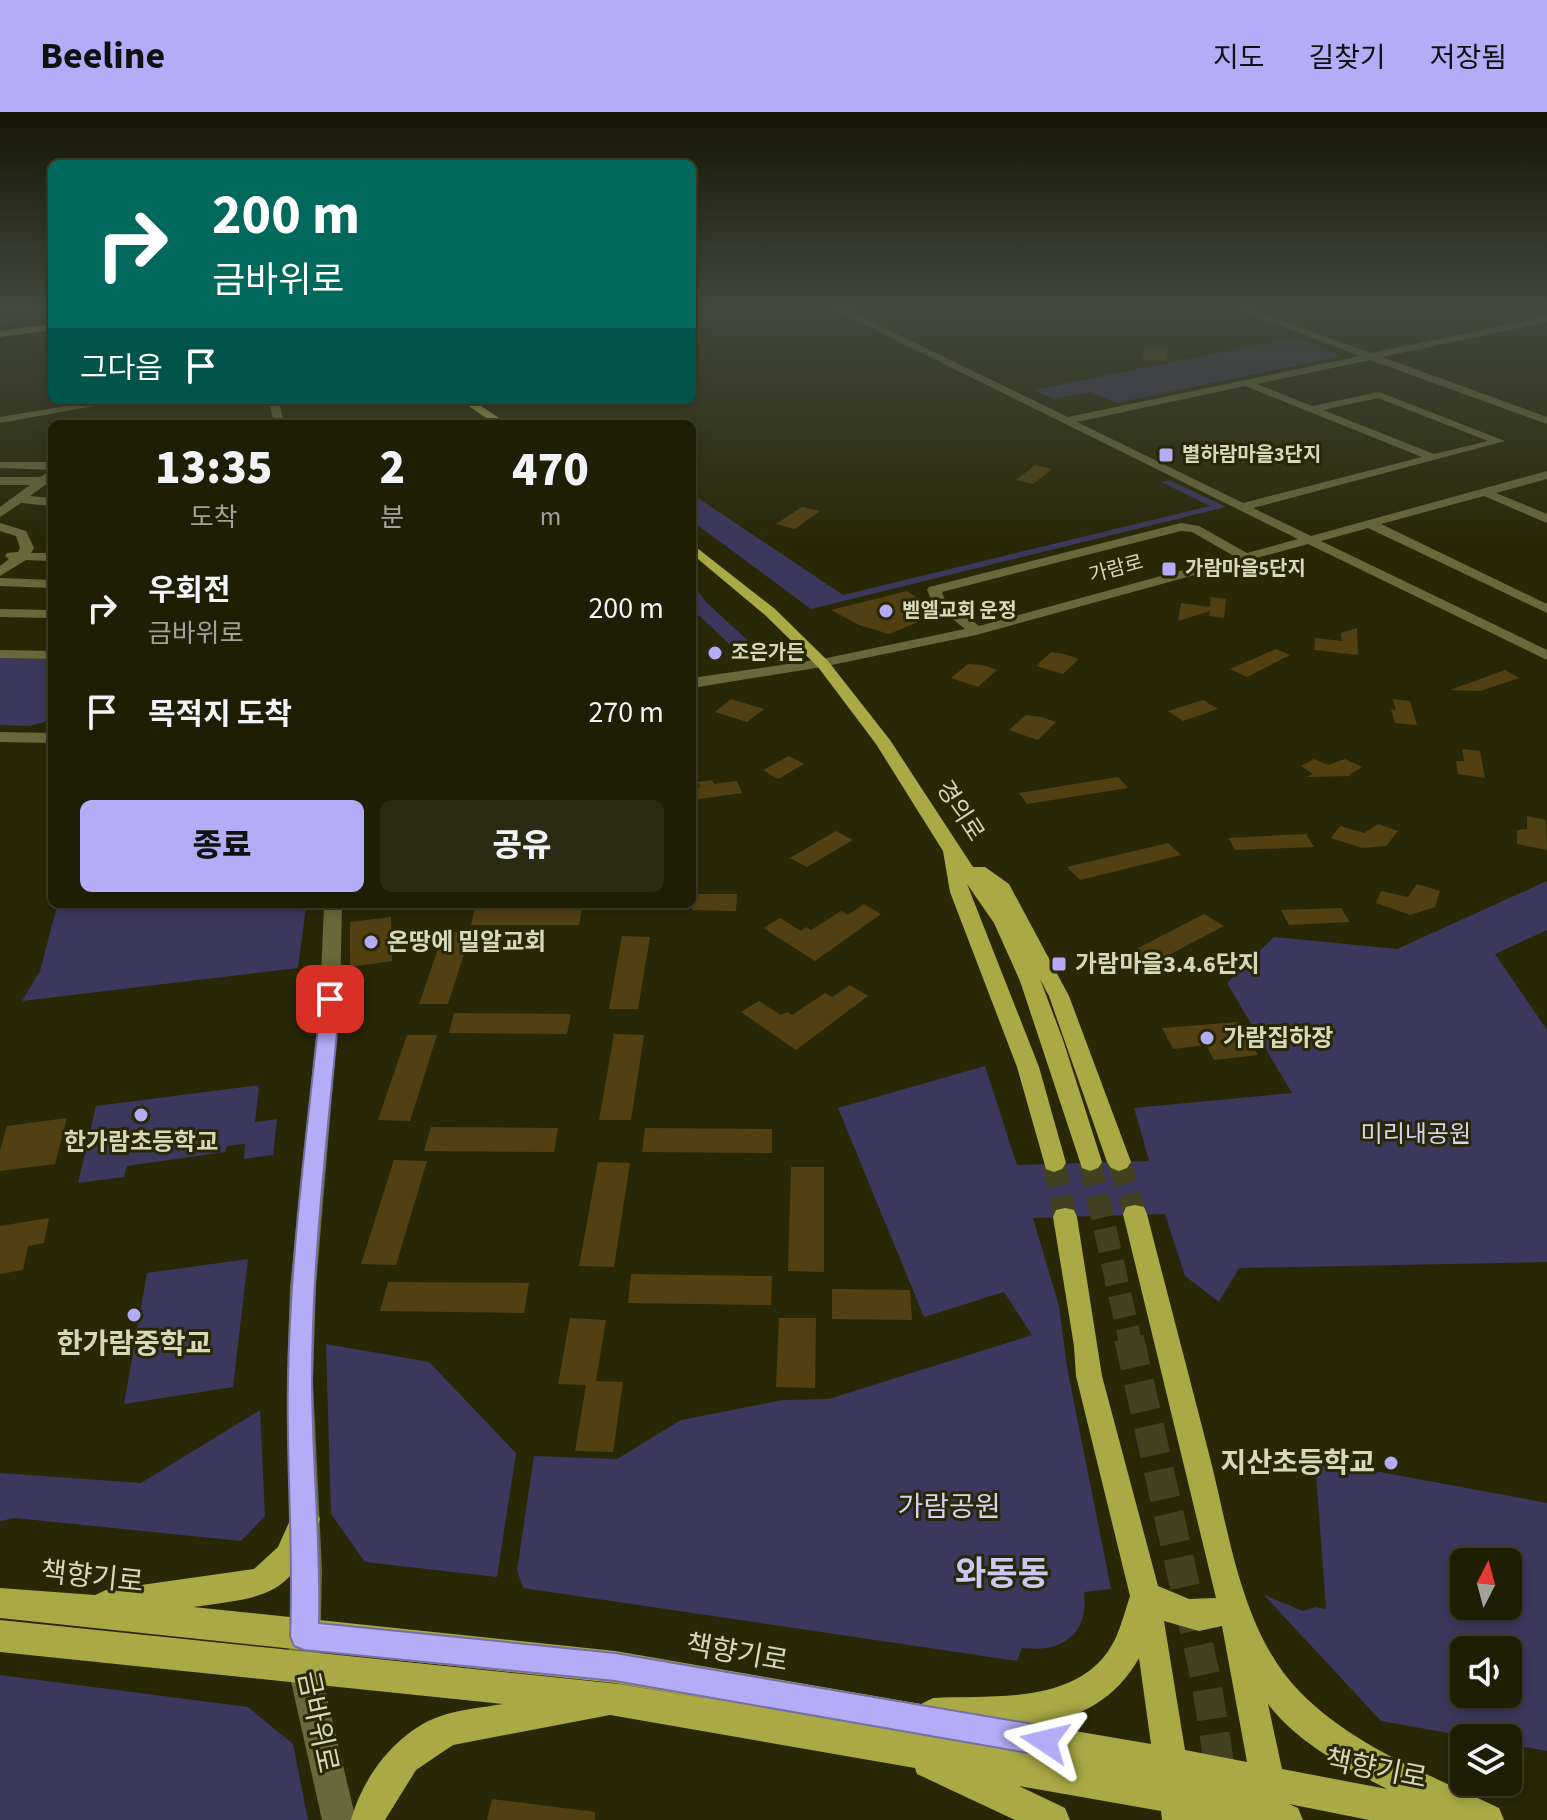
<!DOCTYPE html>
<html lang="ko">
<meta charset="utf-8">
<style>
body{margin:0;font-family:"Source Sans 3","Noto Sans KR",sans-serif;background:#2b2b13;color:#f1f3f6;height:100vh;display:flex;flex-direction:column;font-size:30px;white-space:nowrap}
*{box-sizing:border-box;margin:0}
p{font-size:26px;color:#a1a29a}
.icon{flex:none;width:44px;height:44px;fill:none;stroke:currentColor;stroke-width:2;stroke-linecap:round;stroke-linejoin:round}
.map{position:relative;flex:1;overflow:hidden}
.sheet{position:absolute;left:48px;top:308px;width:648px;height:488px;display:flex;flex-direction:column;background:#1e1e05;border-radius:12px;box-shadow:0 4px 12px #0003,0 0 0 2px #3c3c27}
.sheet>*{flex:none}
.top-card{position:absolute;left:48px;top:48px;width:648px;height:244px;border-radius:12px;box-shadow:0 4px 12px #0003,0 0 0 2px #3c3c27;background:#00695c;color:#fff;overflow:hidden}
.needle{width:52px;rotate:6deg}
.tools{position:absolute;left:1450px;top:1436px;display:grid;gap:16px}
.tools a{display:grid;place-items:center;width:72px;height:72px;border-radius:12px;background:#1e1e05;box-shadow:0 4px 12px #0003,0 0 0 2px #3c3c27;font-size:40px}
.pin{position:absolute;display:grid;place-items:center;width:68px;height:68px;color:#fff;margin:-34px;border-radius:16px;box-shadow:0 4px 12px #0006}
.me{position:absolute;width:88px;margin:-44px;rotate:280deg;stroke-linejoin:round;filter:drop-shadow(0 0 6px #0008)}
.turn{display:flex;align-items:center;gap:28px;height:168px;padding:0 32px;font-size:36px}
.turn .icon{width:104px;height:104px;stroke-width:2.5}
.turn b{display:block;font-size:56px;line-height:68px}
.then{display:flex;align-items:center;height:76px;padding:0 32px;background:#0003;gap:16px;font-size:30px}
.eta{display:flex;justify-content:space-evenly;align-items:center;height:136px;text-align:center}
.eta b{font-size:48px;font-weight:800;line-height:56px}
.action{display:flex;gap:16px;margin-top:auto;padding:16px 32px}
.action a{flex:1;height:92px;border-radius:12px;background:#b5acf8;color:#111;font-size:32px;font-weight:800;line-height:92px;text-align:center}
.action a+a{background:#2b2b13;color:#f1f3f6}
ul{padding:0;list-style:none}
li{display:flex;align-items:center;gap:24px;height:104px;padding:0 32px}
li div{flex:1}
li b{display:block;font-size:30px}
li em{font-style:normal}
header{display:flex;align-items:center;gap:48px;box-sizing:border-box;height:112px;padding:0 40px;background:#b5acf8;color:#111}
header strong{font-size:38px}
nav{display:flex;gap:44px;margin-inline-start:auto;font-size:28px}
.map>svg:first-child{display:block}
</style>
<header>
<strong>Beeline</strong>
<nav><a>지도</a><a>길찾기</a><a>저장됨</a></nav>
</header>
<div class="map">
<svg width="1547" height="1708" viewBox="0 0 1547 1708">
<rect width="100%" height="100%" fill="#282807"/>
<g fill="#3c375c" fill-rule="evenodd">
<path d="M0,195h52v10l-52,7z"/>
<path d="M1297,225l45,19 -225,47 -26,-11 -38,7 -19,-9z"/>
<path d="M1169,368l57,27 -415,102 -119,-88v-27l151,101 367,-89 -49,-24z"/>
<path d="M692,471l15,20 50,46 -2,4 -14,2 -49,-46z"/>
<path d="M0,546l52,1v61l-22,6 -30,-1z"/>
<path d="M1547,769v49l-52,24 52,76v232l-308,6 -20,34 -34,-26 -20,-62 -132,4 26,88 8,61 44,222 -27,3c5,42 -22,61 -62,56l-5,13 -494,-73 -6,-18 17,-114 83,3 64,-39 102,-20 46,-1 203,-64 -28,-43 -80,25 -86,-209 147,-42 32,99 132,-4 -15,-53 158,-15 -65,-110 47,-46 123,12z"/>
<path d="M116,792h187l3,3 -8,61 -276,33 18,-30 16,-61z"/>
<path d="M259,973l-4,37 22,-3 -4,36 -29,4 1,-15 -18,2 -2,6 -98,14 -3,11 -46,6 18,-77z"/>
<path d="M248,1147l-15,128 -109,17 23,-131z"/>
<path d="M326,1232l103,18 87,91 -19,124 -132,-15 -34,-48z"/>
<path d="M260,1298l5,106 -24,25 -226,-23 -15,3v-48l141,10z"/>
<path d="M1315,1348l232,43v248l-39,-7v-6h-32l-95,-17 -117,-126 39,16 12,-4 11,2zM1464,1450h44v44h-44zM1464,1538h44v44h-44z"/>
<path d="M0,1563l248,32 45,37 15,76h-308z"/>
</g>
<g fill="#514012">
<path d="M1145,235l24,2 -3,13 -25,-2z"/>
<path d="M1035,353l17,4 -19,15 -17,-4z"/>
<path d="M802,395l18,4 -25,18 -19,-5z"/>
<path d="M907,479l33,22 -51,21 -30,-9 -28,-15z"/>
<path d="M1211,485l15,2 -2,19 -15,-2 1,-5 -32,10 3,-18 29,4z"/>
<path d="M1357,516l1,27 -44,-5 1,-12 27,3 -1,-8z"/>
<path d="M1276,537l14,6 -43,22 -17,-8z"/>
<path d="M1051,540l14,2 14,5 -16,15 -27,-8z"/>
<path d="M968,552l15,1 14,5 -19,17 -27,-9z"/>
<path d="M1505,558l14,8 -39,13 -30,-1z"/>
<path d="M731,587l33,10 -17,13 -32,-10z"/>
<path d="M1393,587l17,2 7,24 -22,-2 -4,-14 5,1z"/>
<path d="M1203,588l15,9 -35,12 -15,-10z"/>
<path d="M1026,603l15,2 15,5 -18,18 -29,-10z"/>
<path d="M1462,637l18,2 5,27 -27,-4 -2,-13h8z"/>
<path d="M789,644l15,8 -26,15 -15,-9z"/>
<path d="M1314,647l14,6 17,-6 17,8 -13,8 3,1 -46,1 7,-3 -12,-8z"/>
<path d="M1118,665l10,11 -101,16 -8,-11z"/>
<path d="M712,668l2,4 23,-3 5,12 -50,7v-12l8,-1 -2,-5z"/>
<path d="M1527,704l19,4 1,30 -30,-6v-14l10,-1z"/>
<path d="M1378,712l20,7 -12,15 -24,2 -31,-10 9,-12 24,7z"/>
<path d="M836,719l17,9 -46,27 -17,-9z"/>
<path d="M1306,722l8,13 -79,3 -7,-12z"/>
<path d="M1168,731l13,12 -101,25 -13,-13z"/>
<path d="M1417,772l23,7 -5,16 -25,8 -34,-12 5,-12 27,6z"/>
<path d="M692,782h45l-1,17 -44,-1z"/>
<path d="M864,792l17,10 -66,47 -52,-33 17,-10 21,13 5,-4 5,3 30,-19 7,4z"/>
<path d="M475,796l107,1 -3,16h-108z"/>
<path d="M1341,796l9,14 -61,3 -8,-15z"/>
<path d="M1204,802l20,12 -88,46 -19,-13z"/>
<path d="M391,805l1,44 -42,6v-45z"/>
<path d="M444,820h27l-23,72h-29z"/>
<path d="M622,824l28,1 -12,72h-29z"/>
<path d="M850,873l18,11 -72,54 -55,-38 18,-11 22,14 6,-3 5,3 33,-22 7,4z"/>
<path d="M454,901l117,1 -4,20 -118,-1z"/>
<path d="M1238,910l20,33 -44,5 -8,-15 -33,4 -11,-21z"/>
<path d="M614,922l30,1 -13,85h-32z"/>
<path d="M407,923h30l-27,86 -32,-1z"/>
<path d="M67,1006l-12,46 -55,7v-21l7,-24z"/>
<path d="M431,1015l127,1 -4,24 -130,-1z"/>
<path d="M645,1016l127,1v24l-130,-1z"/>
<path d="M394,1048l33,1 -31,104 -35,-1z"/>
<path d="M598,1050l32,1 -16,104 -35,-1z"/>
<path d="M791,1055h33v105l-36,-1z"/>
<path d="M49,1106l-5,25 -16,3 -5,24 -23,4v-48z"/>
<path d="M631,1162l141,2 -1,29 -143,-2z"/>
<path d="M388,1170l141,1 -5,30 -144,-2z"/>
<path d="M832,1177l78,1 2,30 -80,-1z"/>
<path d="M570,1206l36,2 -10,61 27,1 -10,70 -38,-1 11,-66 -28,-1z"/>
<path d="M779,1206h37l-1,70 -39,-1z"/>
<path d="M492,1687l103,13v8h-108z"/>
</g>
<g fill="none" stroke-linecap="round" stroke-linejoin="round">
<g stroke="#424222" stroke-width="23" stroke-dasharray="23 11" stroke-linecap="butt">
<path d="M1090,1050l40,178"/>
<path d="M1119,1050l16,52"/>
<path d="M1054,1051l11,54"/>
</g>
<path stroke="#424222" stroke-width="30" stroke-dasharray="30 15" stroke-linecap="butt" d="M1129,1226l77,342 22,140"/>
<g fill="#68683b" fill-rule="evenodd">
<path d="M829,195h12l227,110 292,-61 -128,-49h12l127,46 176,-37v6l-165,35 165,60v7l-177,-64 -113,24 55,22 67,-14 126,49 -252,67 58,28 236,-65v8l-51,14 51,21v9l-63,-27 -103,28 166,80v9l-179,-85 -47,13 226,109v10l-239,-116 -332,91 -154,32 -130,21v-10l130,-19 143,-30 -32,-26 -6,-13 2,-3 252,-64 18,3 48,27 51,-14zM1245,274l177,71 -179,46 -166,-81zM1378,286l110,43 -54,13 -111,-44zM1181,419l11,1 42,24 -255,70 -35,-28 -2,-6z"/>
<path d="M103,288h24l-127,23v-6z"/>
<path d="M269,288h10l5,24h-10z"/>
<path d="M0,350h52v8l-52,-2z"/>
<path d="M52,358v10l-22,16 22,2v8l-31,-3 -21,14v-10l30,-22h-30v-8h40z"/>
<path d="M0,411l26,8 8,17 -3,5h21v8l-26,-1 -26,16v-10l9,-7 -4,-3 2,-3 11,-1 2,-4 -4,-12 -16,-5z"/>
<path d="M0,466l52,2v8l-52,-2z"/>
<path d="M0,497l52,1v8l-52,-1z"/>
<path d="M0,538l52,1v8l-52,-1z"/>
<path d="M0,620l52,1v10l-52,-1z"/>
<path d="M342,792l-2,95 -24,288 -3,95 9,187 -2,99 36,152h-34l-34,-152 4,-99 -5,-187 3,-95 30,-288 4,-94z"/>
</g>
<g fill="#aaa946" fill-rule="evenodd">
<path d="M52,212v6l-52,7v-6z"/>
<path d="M460,288h12l36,24h-13z"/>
<path d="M692,432l83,65 53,52 62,79 83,127h12l24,17 60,112 62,166 -4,6 -8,3 -8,-3 -4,-6 -58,-166 -9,-17 23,61 39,122 -4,6 -8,3 -8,-3 -62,-187 -26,-58 -27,-39 72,183 27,96 -4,6 -8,3 -8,-3 -29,-102 -67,-175 -7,-41 -67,-107 -58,-77 -53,-52 -73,-61z"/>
<path d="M1135,1093l9,2 3,7c20,79 41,157 61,236 21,79 32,181 92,242 54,55 131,83 199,116l5,12h-135l-80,-16 9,4 5,12h-141l-1,-9 -142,-25 46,22 5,12h-55l-98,-46 -2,-6 -305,-53 -157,30 -37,25 -31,50h-34c12,-45 49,-93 96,-106 18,-5 37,-7 56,-10l-503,-52v-32l619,64 107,18 -111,-19 -615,-65v-30l95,7 11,-5 148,-21 24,-22 17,-38 10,-4 10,4 5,10c-28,79 -51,77 -127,88l422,44 306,53 12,-6c55,-3 130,6 170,-40 15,-17 20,-41 27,-62l-54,-220 -2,-30 -21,-129 3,-7 9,-2 9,2 3,7 25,159 56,210 31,13 27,-1 -93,-384 3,-7zM1164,1509l35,10 23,-5 25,136 -62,-12zM1139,1546l12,86 -117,-20c46,-5 83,-26 105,-66zM1268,1592c30,39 76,63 119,85l-105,-20z"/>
</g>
</g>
<linearGradient id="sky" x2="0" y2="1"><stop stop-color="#161604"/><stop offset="0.45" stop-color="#42483c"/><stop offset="1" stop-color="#42483c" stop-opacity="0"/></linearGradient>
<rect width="1547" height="434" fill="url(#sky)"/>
<path fill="#b5acf8" stroke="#7670a1" stroke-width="2" d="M330,880l10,7c-11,126 -28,254 -28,381 0,81 9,162 7,243l296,30 430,73 11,5 4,10 -4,11 -11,4 -430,-75 -311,-31 -10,-4 -4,-10c4,-85 -4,-170 -2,-256 2,-127 20,-255 33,-381z"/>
<g fill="#b5acf8" stroke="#282807" stroke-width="3">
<rect x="1158" y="335" width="16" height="16" rx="4"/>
<rect x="1161" y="449" width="16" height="16" rx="4"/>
<circle cx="886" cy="499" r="8"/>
<circle cx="715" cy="541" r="8"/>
<circle cx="371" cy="830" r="8"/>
<rect x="1051" y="844" width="16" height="16" rx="4"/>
<circle cx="1207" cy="926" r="8"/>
<circle cx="141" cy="1003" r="8"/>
<circle cx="134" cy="1203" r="8"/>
<circle cx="1391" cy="1351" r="8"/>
</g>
<g text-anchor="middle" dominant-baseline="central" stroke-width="6" stroke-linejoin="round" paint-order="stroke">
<g font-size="20" font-weight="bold" fill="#d7d8b9" stroke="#282807" text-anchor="start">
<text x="1182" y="343">별하람마을3단지</text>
<text x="1185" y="457">가람마을5단지</text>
<text x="902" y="499">벧엘교회 운정</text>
<text x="731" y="541">조은가든</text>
</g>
<g font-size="20" fill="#d7d8b9" stroke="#282807">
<text transform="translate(1116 457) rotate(-15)">가람로</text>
</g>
<g font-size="24" fill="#d7d8b9" stroke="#282807">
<text transform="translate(960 699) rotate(57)">경의로</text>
</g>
<g font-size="24" font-weight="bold" fill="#d7d8b9" stroke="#282807" text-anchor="start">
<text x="387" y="830">온땅에 밀알교회</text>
<text x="1075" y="852">가람마을3.4.6단지</text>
<text x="1223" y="926">가람집하장</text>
<text x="141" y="1030" text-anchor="middle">한가람초등학교</text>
</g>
<g font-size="24" fill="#d5d2f3" stroke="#282807">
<text x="1416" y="1022">미리내공원</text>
</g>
<g font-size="28" font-weight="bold" fill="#d7d8b9" stroke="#282807">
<text x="134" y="1232">한가람중학교</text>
<text x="1375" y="1351" text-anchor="end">지산초등학교</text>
</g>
<g font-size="28" fill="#d5d2f3" stroke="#282807">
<text x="949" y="1395">가람공원</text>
</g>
<g font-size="28" fill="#d7d8b9" stroke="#282807">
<text transform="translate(92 1465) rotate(6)">책향기로</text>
<text transform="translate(737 1541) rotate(10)">책향기로</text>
<text transform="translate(318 1610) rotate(78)">금바위로</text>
<text transform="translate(1376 1657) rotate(11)">책향기로</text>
</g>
<g font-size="34" font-weight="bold" fill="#ccc8f4" stroke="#282807">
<text x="1002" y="1462">와동동</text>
</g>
</g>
</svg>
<div class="tools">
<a><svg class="needle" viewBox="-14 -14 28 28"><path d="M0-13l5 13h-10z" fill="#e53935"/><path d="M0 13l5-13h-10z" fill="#a1a29a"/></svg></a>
<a><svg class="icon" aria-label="sound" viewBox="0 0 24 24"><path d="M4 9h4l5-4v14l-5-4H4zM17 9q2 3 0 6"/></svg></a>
<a><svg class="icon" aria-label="layers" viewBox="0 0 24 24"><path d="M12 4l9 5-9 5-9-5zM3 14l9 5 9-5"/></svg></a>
</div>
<div class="pin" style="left:330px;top:887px;background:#d93025"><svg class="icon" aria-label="arrive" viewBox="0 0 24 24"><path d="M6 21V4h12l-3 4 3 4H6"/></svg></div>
<svg class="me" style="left:1045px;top:1629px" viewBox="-20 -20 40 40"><path d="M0-17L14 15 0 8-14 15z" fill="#b5acf8" stroke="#fff" stroke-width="4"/></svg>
<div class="top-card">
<div class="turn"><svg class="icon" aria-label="right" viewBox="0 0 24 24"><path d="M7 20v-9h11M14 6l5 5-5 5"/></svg><div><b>200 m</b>금바위로</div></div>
<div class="then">그다음<svg class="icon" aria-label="arrive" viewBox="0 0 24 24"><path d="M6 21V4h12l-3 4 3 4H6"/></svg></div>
</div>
<section class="sheet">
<div class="eta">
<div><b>13:35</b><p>도착</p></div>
<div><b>2</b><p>분</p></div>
<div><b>470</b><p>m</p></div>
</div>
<ul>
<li><svg class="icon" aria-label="right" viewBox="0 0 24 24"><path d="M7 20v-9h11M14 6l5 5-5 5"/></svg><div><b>우회전</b><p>금바위로</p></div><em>200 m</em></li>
<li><svg class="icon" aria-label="arrive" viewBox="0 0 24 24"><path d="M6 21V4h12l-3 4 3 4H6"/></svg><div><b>목적지 도착</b></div><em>270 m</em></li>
</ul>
<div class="action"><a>종료</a><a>공유</a></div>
</section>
</div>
